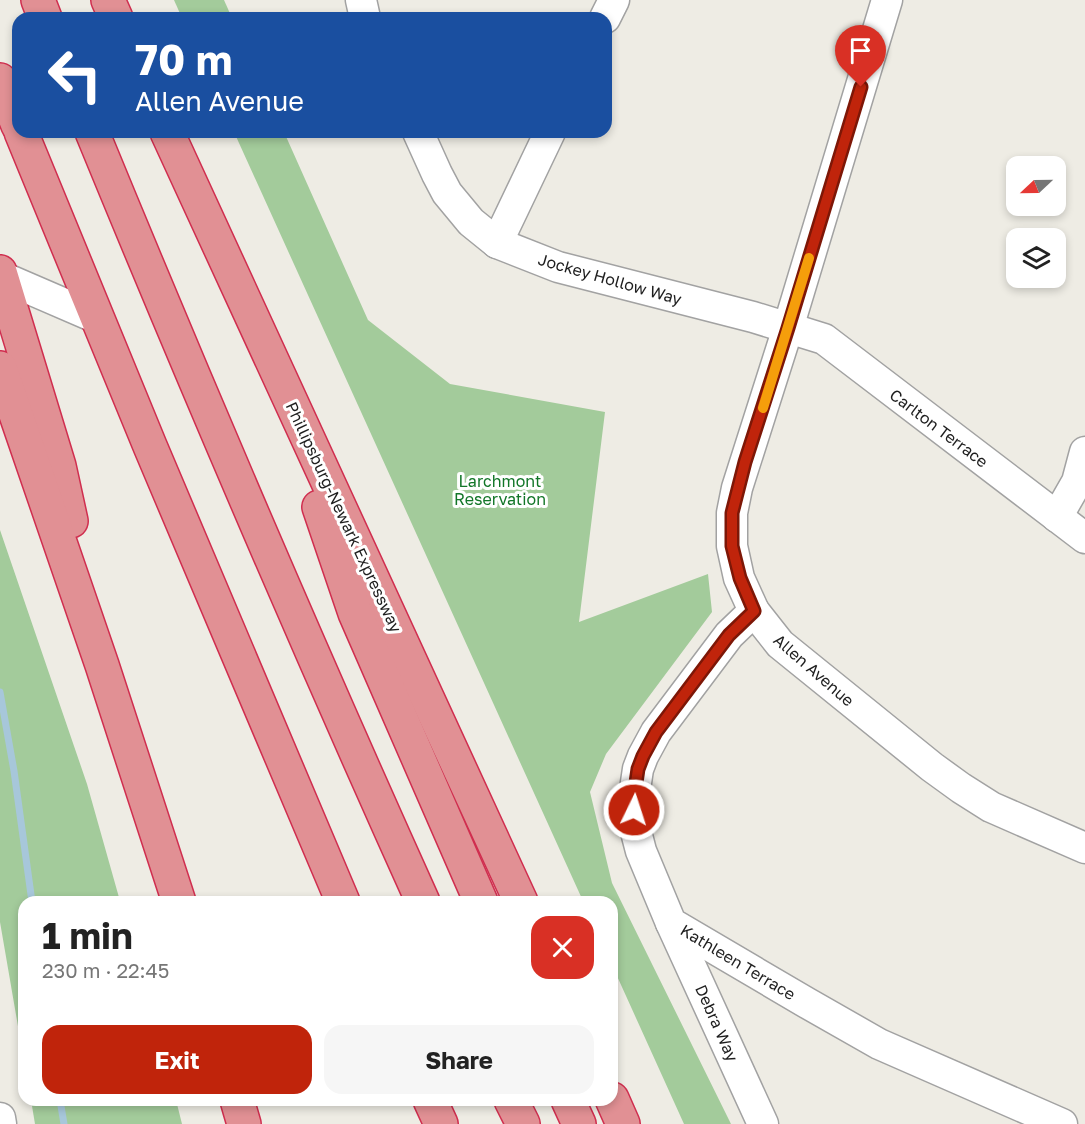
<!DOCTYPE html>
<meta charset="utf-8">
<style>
body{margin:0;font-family:"Golos Text",sans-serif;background:#f6f6f6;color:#222;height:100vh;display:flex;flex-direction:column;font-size:22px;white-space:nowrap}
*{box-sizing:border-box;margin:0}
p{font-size:20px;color:#767676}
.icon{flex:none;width:33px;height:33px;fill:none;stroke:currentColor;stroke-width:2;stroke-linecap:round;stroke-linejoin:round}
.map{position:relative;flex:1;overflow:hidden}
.panel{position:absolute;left:18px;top:896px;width:600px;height:210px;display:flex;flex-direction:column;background:#fff;border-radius:18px;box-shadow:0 3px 9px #0003}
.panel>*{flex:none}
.banner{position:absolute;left:12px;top:12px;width:600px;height:126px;border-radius:18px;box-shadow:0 3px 9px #0003;background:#1a4fa0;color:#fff;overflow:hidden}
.needle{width:39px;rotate:248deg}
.controls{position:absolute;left:1006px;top:156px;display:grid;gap:12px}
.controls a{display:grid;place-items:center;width:60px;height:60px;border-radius:12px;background:#fff;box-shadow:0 3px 9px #0003;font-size:30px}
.pin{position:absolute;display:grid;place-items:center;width:51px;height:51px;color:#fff;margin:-62px -26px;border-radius:50% 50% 50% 0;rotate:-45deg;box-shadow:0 0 6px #0007}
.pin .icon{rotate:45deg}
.me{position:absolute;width:66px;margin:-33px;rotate:4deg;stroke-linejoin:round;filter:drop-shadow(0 0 4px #0008)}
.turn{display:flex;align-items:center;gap:21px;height:126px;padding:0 24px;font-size:27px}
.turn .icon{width:78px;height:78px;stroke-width:2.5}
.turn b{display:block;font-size:42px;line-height:51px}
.round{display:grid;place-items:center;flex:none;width:63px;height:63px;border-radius:18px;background:#f6f6f6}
.head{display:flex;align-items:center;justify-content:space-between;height:102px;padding:0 24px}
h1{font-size:36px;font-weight:700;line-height:45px}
.action{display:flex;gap:12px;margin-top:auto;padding:12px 24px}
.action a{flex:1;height:69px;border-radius:18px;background:#c0240b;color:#fff;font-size:24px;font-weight:700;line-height:69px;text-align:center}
.action a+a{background:#f6f6f6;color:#222}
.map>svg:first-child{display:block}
</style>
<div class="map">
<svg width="1085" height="1124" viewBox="0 0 1085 1124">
<rect width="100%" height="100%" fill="#eeece4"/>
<g fill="#a3cb9b">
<path d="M174,0h50l8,18h-50z"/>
<path d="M234,132h50l84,188 82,64 155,28 -26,210 129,-48 4,38 -106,142 -16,38 22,91 119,241h-47l-72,-159v-63l-29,-1z"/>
<path d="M0,530l87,254 33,117 -96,1v159l-24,-139z"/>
<path d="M31,1100h145l6,24h-147z"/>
</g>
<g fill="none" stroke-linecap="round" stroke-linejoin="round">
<g stroke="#a7c7da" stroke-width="7">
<path d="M0,692l14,79 18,131"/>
<path d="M60,1100l4,24"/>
</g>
<g stroke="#a2a2a2" stroke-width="33">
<g id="minor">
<path d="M361,0l4,18"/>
<path d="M887,0l-99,328 -51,160 -5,25v33l7,32 15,33 26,33 152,123 29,21 30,19 94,41"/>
<path d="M605,18l9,-18"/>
<path d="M418,132l19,42 10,19 24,29 26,21 61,24 195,50 71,22 261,199"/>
<path d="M497,243l53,-111"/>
<path d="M2,277l95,41"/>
<path d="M1057,517l20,-35 8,-30"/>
<path d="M754,611l-25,24 -73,97 -13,24 -5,13 -4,27v28l7,27 30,72 136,80 72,41 183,80"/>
<path d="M671,923l92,201"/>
<path d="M0,1118l1,6"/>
</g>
</g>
<g stroke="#d02e4f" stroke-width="36">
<g id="highway">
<path d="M38,0l7,18"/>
<path d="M108,0l8,18"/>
<path d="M0,80l18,45"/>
<path d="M21,132l129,314 193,456"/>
<path d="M92,132c106,258 216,515 331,770"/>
<path d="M167,132l354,770"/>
<path d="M0,272l59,194 12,55"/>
<path d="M0,368l102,297 77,237"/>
<path d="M319,507l36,106 126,289"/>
<path d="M612,1099l11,25"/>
<path d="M237,1100l7,24"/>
<path d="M430,1100l11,24"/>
<path d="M511,1100l12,24"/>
<path d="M568,1100l11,24"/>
</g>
</g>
<use href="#minor" stroke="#fff" stroke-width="30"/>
<use href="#highway" stroke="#e19094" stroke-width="33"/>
</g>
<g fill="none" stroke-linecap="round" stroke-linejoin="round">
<g stroke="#7d1707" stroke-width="15">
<path id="route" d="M634,810v-14l4,-27 5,-13 13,-24 73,-97 25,-24 -14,-33 -8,-32v-33l13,-51 43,-134 73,-241"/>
</g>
<use href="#route" stroke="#c0240b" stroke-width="10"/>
<path stroke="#f59e0b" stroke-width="10" d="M763,408l46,-150"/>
</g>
<g text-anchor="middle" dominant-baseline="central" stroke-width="6" stroke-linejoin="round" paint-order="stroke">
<g font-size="16" fill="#1e1e1e" stroke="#fff">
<text transform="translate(610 279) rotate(16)">Jockey Hollow Way</text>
<text transform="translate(939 428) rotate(37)">Carlton Terrace</text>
<text transform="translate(344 517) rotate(65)">Phillipsburg-Newark Expressway</text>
<text transform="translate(814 670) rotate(41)">Allen Avenue</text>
<text transform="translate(738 962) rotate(31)">Kathleen Terrace</text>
<text transform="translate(717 1023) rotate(66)">Debra Way</text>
</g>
<g font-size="16" fill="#127628" stroke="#fff">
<text x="500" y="481">Larchmont<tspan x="500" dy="18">Reservation</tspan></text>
</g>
</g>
</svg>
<div class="controls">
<a><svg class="needle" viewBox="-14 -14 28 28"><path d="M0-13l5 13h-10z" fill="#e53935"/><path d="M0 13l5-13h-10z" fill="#767676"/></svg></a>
<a><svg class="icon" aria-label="layers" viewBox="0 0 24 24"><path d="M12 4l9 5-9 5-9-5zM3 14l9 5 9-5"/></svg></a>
</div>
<div class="pin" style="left:861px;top:87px;background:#d93025"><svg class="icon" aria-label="arrive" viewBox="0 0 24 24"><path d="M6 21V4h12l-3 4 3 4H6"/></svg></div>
<svg class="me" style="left:634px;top:810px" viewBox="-20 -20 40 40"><circle r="17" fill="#c0240b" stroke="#fff" stroke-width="3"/><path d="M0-11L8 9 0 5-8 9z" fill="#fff"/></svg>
<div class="banner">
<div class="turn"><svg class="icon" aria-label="left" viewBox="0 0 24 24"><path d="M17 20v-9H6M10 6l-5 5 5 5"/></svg><div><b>70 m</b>Allen Avenue</div></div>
</div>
<section class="panel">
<div class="head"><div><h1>1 min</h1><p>230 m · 22:45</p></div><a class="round" style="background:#d93025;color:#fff"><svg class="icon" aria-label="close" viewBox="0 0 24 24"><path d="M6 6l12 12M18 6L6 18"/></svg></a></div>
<div class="action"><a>Exit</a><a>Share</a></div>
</section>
</div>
